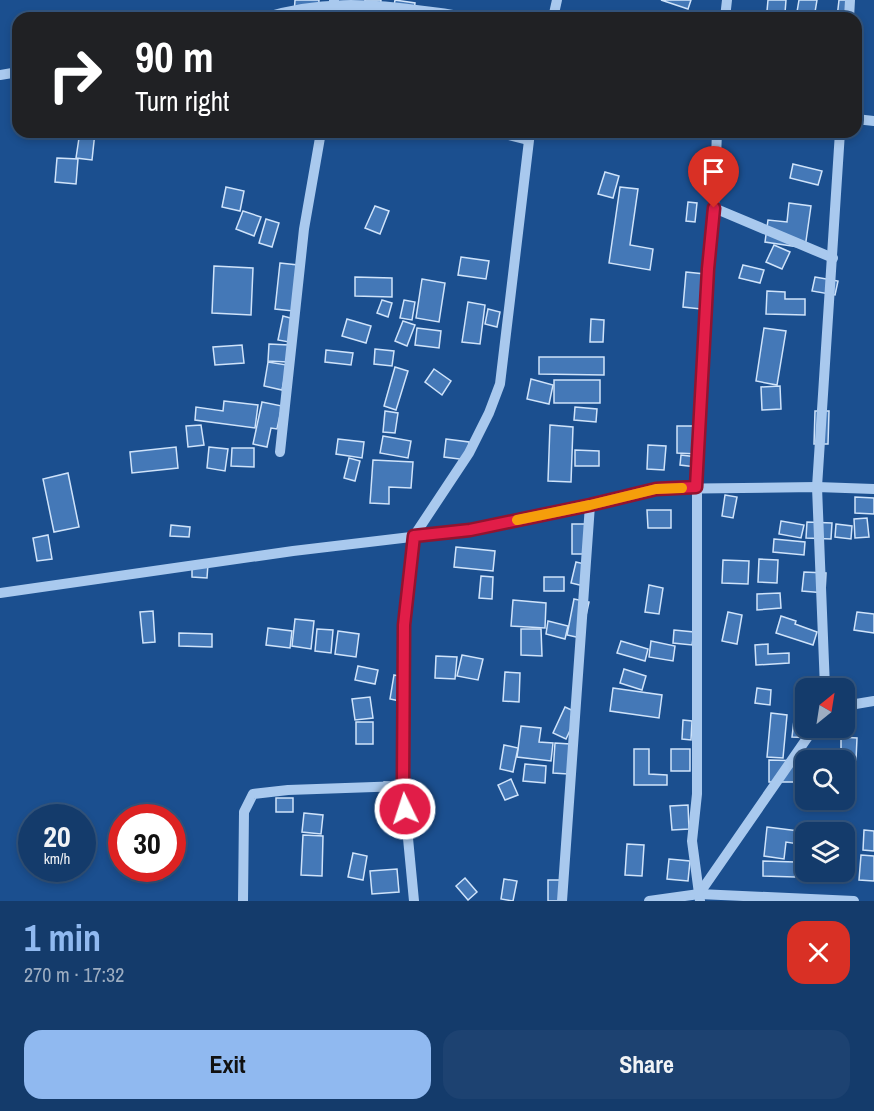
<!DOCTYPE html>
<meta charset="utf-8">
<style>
body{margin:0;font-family:"Archivo Narrow",sans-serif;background:#1d4271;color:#f1f3f6;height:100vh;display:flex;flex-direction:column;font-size:22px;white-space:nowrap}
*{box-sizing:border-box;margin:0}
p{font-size:20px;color:#9dadc1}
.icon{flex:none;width:33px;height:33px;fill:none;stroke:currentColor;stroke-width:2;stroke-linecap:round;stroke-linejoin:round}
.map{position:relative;height:901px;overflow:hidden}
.side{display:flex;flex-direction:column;background:#143b6b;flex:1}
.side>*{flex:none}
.hud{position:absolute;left:12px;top:12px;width:850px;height:126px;border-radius:18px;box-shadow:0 3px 9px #0003,0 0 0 2px #33557e;background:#202124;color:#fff;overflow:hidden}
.needle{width:39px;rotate:30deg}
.tools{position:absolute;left:795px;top:678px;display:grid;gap:12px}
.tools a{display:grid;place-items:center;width:60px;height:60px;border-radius:12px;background:#143b6b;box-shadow:0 3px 9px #0003,0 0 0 2px #33557e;font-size:30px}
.speed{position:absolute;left:18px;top:804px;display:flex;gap:12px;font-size:30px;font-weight:700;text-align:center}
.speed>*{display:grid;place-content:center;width:78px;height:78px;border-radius:50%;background:#143b6b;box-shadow:0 3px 9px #0003,0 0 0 2px #33557e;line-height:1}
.speed small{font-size:15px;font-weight:400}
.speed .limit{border:9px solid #d22;background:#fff;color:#111}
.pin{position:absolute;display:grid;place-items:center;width:51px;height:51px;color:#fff;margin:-62px -26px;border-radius:50% 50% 50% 0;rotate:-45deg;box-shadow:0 0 6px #0007}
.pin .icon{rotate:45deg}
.me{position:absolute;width:66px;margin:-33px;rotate:356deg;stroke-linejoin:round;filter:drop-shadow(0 0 4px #0008)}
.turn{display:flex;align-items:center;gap:21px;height:126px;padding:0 24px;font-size:27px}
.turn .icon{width:78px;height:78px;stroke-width:2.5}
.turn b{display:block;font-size:42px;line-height:51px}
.round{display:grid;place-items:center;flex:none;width:63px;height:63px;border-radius:18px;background:#1d4271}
.headline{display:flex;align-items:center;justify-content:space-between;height:102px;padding:0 24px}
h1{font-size:36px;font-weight:800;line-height:45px;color:#90b9f0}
.action{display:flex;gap:12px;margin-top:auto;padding:12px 24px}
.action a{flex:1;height:69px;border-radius:18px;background:#90b9f0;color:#111;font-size:24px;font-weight:800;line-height:69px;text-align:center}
.action a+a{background:#1d4271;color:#f1f3f6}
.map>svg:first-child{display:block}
</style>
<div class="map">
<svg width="874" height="901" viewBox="0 0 874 901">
<rect width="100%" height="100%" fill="#1b4f8f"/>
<g fill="#4478b7" stroke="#cfe3fa" stroke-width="1.5">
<path d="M295,0h24l-1,17 -24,-2z"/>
<path d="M365,0h16l-2,18h-16z"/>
<path d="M395,0l20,3 -2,15h-21z"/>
<path d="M661,0h30l-3,9z"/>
<path d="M768,0h18l-1,13 -18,-2z"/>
<path d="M799,0h18l-3,18h-18z"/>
<path d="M839,0h14l-3,18h-13z"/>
<path d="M59,132h36l-3,28 -16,-2 3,-20 -21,-2z"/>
<path d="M57,158l21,1 -2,25 -21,-2z"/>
<path d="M793,164l29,7 -4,14 -28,-7z"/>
<path d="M605,172l14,4 -6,22 -15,-4z"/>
<path d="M226,187l18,4 -4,20 -18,-4z"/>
<path d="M620,187l18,2 -8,56 23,4 -3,21 -41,-7z"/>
<path d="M688,202l9,1 -2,19 -9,-1z"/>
<path d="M789,203l22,3 -6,42 -40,-6 3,-22 19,2z"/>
<path d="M375,206l14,5 -9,23 -15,-6z"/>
<path d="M243,211l18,6 -7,19 -18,-7z"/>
<path d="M266,219l13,4 -7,24 -13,-4z"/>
<path d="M774,245l16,7 -8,17 -16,-7z"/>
<path d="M461,257l28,4 -3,18 -28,-4z"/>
<path d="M280,263l18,2 -5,46 -18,-2z"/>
<path d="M743,265l21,5 -4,13 -21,-5z"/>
<path d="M214,266l39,2 -2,47 -39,-2z"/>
<path d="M686,272l19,2 -4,35 -18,-2z"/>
<path d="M355,277l37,1v19l-37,-1z"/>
<path d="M815,277l23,4 -3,14 -23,-4z"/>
<path d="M422,279l23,4 -6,39 -23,-4z"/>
<path d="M767,291l18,1v7h20v16l-39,-1z"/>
<path d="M382,300l10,3 -4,14 -11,-4z"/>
<path d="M404,300l11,2 -3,18 -12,-2z"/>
<path d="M468,302l17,3 -5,39 -18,-2z"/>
<path d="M488,309l12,3 -3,15 -12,-3z"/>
<path d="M283,316l11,3 -5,23 -11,-2z"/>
<path d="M347,319l24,7 -5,17 -24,-7z"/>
<path d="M591,319l13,1 -1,22h-13z"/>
<path d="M403,321l12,4 -8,21 -12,-5z"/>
<path d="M417,328l24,3 -2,17 -24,-3z"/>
<path d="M764,328l22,3 -9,54 -21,-4z"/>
<path d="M269,344l20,1 -1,17 -20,-1z"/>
<path d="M242,345l2,18 -29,2 -2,-18z"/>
<path d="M375,349l19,2 -2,15 -18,-2z"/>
<path d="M326,350l27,3 -2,12 -26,-3z"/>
<path d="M539,357h65v18l-65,-1z"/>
<path d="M268,362l19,3 -5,25 -18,-4z"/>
<path d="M395,367l13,4 -12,39 -12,-4z"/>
<path d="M434,369l17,12 -9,14 -17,-13z"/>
<path d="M531,379l22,6 -4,19 -22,-5z"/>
<rect x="554" y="380" width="46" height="23"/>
<path d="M780,386l1,23 -19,1 -1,-23z"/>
<path d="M224,401l34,4 -3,23 -60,-8 1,-13 27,4z"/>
<path d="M262,402l20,4 -5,23 -6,-1 -4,19 -14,-3z"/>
<path d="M575,407l22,2 -1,13 -22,-2z"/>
<path d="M385,411l13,2 -3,20 -12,-1z"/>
<path d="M815,411h14l-1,33h-14z"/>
<path d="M201,425l3,20 -16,2 -2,-21z"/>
<path d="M550,425l23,2 -2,55 -23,-1z"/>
<path d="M677,426h22l-1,28 -21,-1z"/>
<path d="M383,436l28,5 -3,17 -28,-5z"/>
<path d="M338,439l26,3 -2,16 -26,-4z"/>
<path d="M446,439l23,3 -2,18 -23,-3z"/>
<path d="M648,445l18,1 -2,24 -17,-1z"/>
<path d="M176,447l2,21 -46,5 -2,-21z"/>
<path d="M209,447l19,2 -3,22 -18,-3z"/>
<path d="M232,448h22v19l-23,-1z"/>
<path d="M575,450l24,1v15h-24z"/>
<path d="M681,455l16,2 -1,10 -16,-2z"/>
<path d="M349,458l11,3 -5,20 -11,-3z"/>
<path d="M373,460l40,2 -2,26 -22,-1v17l-19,-1z"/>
<path d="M68,473l11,54 -25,5 -11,-53z"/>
<path d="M725,495l12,2 -4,21 -11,-2z"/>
<path d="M855,497l19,1v16l-19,-1z"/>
<path d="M647,510h24v18h-23z"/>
<path d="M867,518l2,19 -14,1 -1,-19z"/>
<path d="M781,521l23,4 -3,13 -22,-4z"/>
<path d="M807,522l25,1 -1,16 -25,-1z"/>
<rect x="572" y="524" width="16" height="30"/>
<path d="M836,524l16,2 -1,13 -16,-2z"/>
<path d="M171,525l19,2 -1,10 -19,-1z"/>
<path d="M48,535l4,24 -15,2 -4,-23z"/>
<path d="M774,539l31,3 -1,13 -31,-3z"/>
<path d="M456,547l39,4 -2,20 -39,-4z"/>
<path d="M759,559l19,1 -1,23 -19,-1z"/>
<path d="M723,560l26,1 -1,23 -26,-1z"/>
<path d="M576,562l13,3 -5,21 -13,-3z"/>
<path d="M192,564h16l-1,14 -15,-1z"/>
<path d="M804,572l22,1 -1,20 -23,-2z"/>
<path d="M481,576l12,1 -1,22 -13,-1z"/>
<rect x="544" y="577" width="20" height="14"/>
<path d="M649,585l14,3 -4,26 -14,-2z"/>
<path d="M780,593l1,15 -24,2v-16z"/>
<path d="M574,599l15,3 -8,36 -14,-3z"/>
<path d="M513,600l33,3 -1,25 -34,-2z"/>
<path d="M153,611l2,31 -12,1 -3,-31z"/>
<path d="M728,612l14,3 -5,29 -15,-3z"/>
<path d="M857,612l17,2v19l-20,-3z"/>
<path d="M781,616l15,5 -1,3 22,8 -4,13 -37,-12z"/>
<path d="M295,619l19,2 -3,28 -19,-3z"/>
<path d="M548,621l20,5 -3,13 -19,-5z"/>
<path d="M268,628l24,3 -2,17 -24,-3z"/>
<path d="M317,629l16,1 -2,23 -16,-2z"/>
<path d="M521,629h20l1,27 -21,-1z"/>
<path d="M674,630l20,2 -2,13 -19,-2z"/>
<path d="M338,631l21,3 -3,23 -21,-3z"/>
<path d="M179,633l33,1v13l-33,-1z"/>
<path d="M621,641l27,8 -3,12 -28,-8z"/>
<path d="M651,641l24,5 -2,15 -24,-4z"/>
<path d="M768,644v10l21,-1v10l-33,2 -1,-20z"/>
<path d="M462,655l21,4 -5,21 -21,-4z"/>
<path d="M436,656l21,1 -2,22 -20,-1z"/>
<path d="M358,666l20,4 -3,14 -20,-4z"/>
<path d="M624,669l22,7 -4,14 -22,-7z"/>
<path d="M505,672l15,1 -1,29 -16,-1z"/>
<path d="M394,675l10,2 -4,24 -10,-2z"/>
<path d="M613,688l49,7 -3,23 -49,-7z"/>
<path d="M757,688l14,2 -1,15 -15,-2z"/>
<path d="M370,697l3,21 -18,2 -3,-21z"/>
<path d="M799,699l7,1v14l-10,-1z"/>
<path d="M565,707l13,6 -12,26 -13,-6z"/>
<path d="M771,713l16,2 -4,43 -16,-1z"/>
<path d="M683,720l9,1 -1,19 -9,-1z"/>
<path d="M794,720h12v8h9l-1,10 -22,-1z"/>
<rect x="356" y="722" width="17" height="22"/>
<path d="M521,726l20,2 -2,14 14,1 -2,18 -34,-4z"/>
<path d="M841,737l16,1 -1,22 -15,-1z"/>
<path d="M555,743l15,1 -2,30 -15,-1z"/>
<path d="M504,745l14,3 -5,24 -13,-3z"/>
<path d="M634,749h15v25l18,1v10h-33z"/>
<rect x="671" y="749" width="19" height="22"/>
<path d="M769,760l37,1v21h-37z"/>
<rect x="844" y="762" width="10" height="25"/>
<path d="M525,764l21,2 -1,17 -22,-2z"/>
<path d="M511,779l7,16 -13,5 -7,-15z"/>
<path d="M384,782l24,1 -1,21 -24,-2z"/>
<rect x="276" y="798" width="17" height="14"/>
<path d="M688,805l1,24 -17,1 -2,-24z"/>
<path d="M304,813l19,2 -2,19 -19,-2z"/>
<path d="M767,827l40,5h-1l-1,13 -19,-3 -2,17 -20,-3z"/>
<path d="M172,828l10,1 -1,13 -9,-1z"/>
<path d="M864,830l10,1v20l-11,-1z"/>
<path d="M303,835l20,1 -1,40 -21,-1z"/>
<path d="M627,844l17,1 -2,31 -17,-1z"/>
<path d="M353,853l14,3 -4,24 -15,-3z"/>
<path d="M861,855l13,1v25l-15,-1z"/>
<path d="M669,859l21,2 -2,20 -21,-2z"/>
<path d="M763,861l32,1v15l-32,-1z"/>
<path d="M136,868h18l-2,12 -18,-3z"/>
<path d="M397,869l2,23 -27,2 -2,-23z"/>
<path d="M465,878l12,14 -9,8 -12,-14z"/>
<path d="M504,879l13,2 -4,20 -12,-2z"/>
<rect x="548" y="880" width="12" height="21"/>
</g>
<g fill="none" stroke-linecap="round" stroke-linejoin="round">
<g stroke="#a9c9ee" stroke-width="10">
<path d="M263,18c54,-17 106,-15 161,-7 14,2 28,3 41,7"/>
<path d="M333,18l1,-18"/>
<path d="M553,18l4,-18"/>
<path d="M725,18l2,-18"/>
<path d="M849,18l1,-18"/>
<path d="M0,75l18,-3"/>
<path d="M856,119l18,2"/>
<path d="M497,132l31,8"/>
<path d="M714,208l119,50"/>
<path d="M280,452l24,-223 17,-97"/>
<path d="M0,593l293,-42 177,-21 120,-25 66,-16 161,-2 57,2"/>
<path d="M825,688l-8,-201 23,-355"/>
<path d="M844,706l30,-5"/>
<path d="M699,894l115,-166"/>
<path d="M243,901l1,-89 9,-18 35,-4 115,-4"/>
<path d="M414,901l-11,-115 1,-161 10,-89 55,-83 20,-40 11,-29 30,-252"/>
<path d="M562,901l28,-396"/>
<path d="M649,901l50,-7 155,7"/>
<path d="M700,901l-8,-60 5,-47v-307l11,-218 6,-61 3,-76"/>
</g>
</g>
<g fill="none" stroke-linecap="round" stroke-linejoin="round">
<g stroke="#92132f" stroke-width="15">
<path id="route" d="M405,809l-2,-23 1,-161 10,-89 56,-6 120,-25 66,-16 40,-2 12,-218 6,-61"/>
</g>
<use href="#route" stroke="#e11d48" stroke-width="10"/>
<path stroke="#f59e0b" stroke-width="10" d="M517,520l73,-15 66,-16 26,-1"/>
</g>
</svg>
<div class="tools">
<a><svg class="needle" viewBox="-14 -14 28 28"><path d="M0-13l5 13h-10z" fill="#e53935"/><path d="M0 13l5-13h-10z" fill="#9dadc1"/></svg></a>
<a><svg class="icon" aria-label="search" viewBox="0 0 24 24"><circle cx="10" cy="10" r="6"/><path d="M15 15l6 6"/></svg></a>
<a><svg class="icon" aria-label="layers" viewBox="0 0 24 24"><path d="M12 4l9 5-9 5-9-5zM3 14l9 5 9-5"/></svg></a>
</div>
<div class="speed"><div>20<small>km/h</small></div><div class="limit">30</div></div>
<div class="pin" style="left:714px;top:208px;background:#d93025"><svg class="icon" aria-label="arrive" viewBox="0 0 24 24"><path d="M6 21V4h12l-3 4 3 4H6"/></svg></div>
<svg class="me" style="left:405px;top:809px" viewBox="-20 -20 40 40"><circle r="17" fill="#e11d48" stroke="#fff" stroke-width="3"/><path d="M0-11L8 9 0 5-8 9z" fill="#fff"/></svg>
<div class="hud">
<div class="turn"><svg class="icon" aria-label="right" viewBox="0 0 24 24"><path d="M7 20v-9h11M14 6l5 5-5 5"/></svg><div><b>90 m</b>Turn right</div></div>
</div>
</div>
<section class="side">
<div class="headline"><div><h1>1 min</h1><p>270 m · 17:32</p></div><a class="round" style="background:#d93025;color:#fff"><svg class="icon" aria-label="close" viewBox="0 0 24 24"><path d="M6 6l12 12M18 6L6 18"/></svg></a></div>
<div class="action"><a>Exit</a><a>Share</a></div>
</section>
